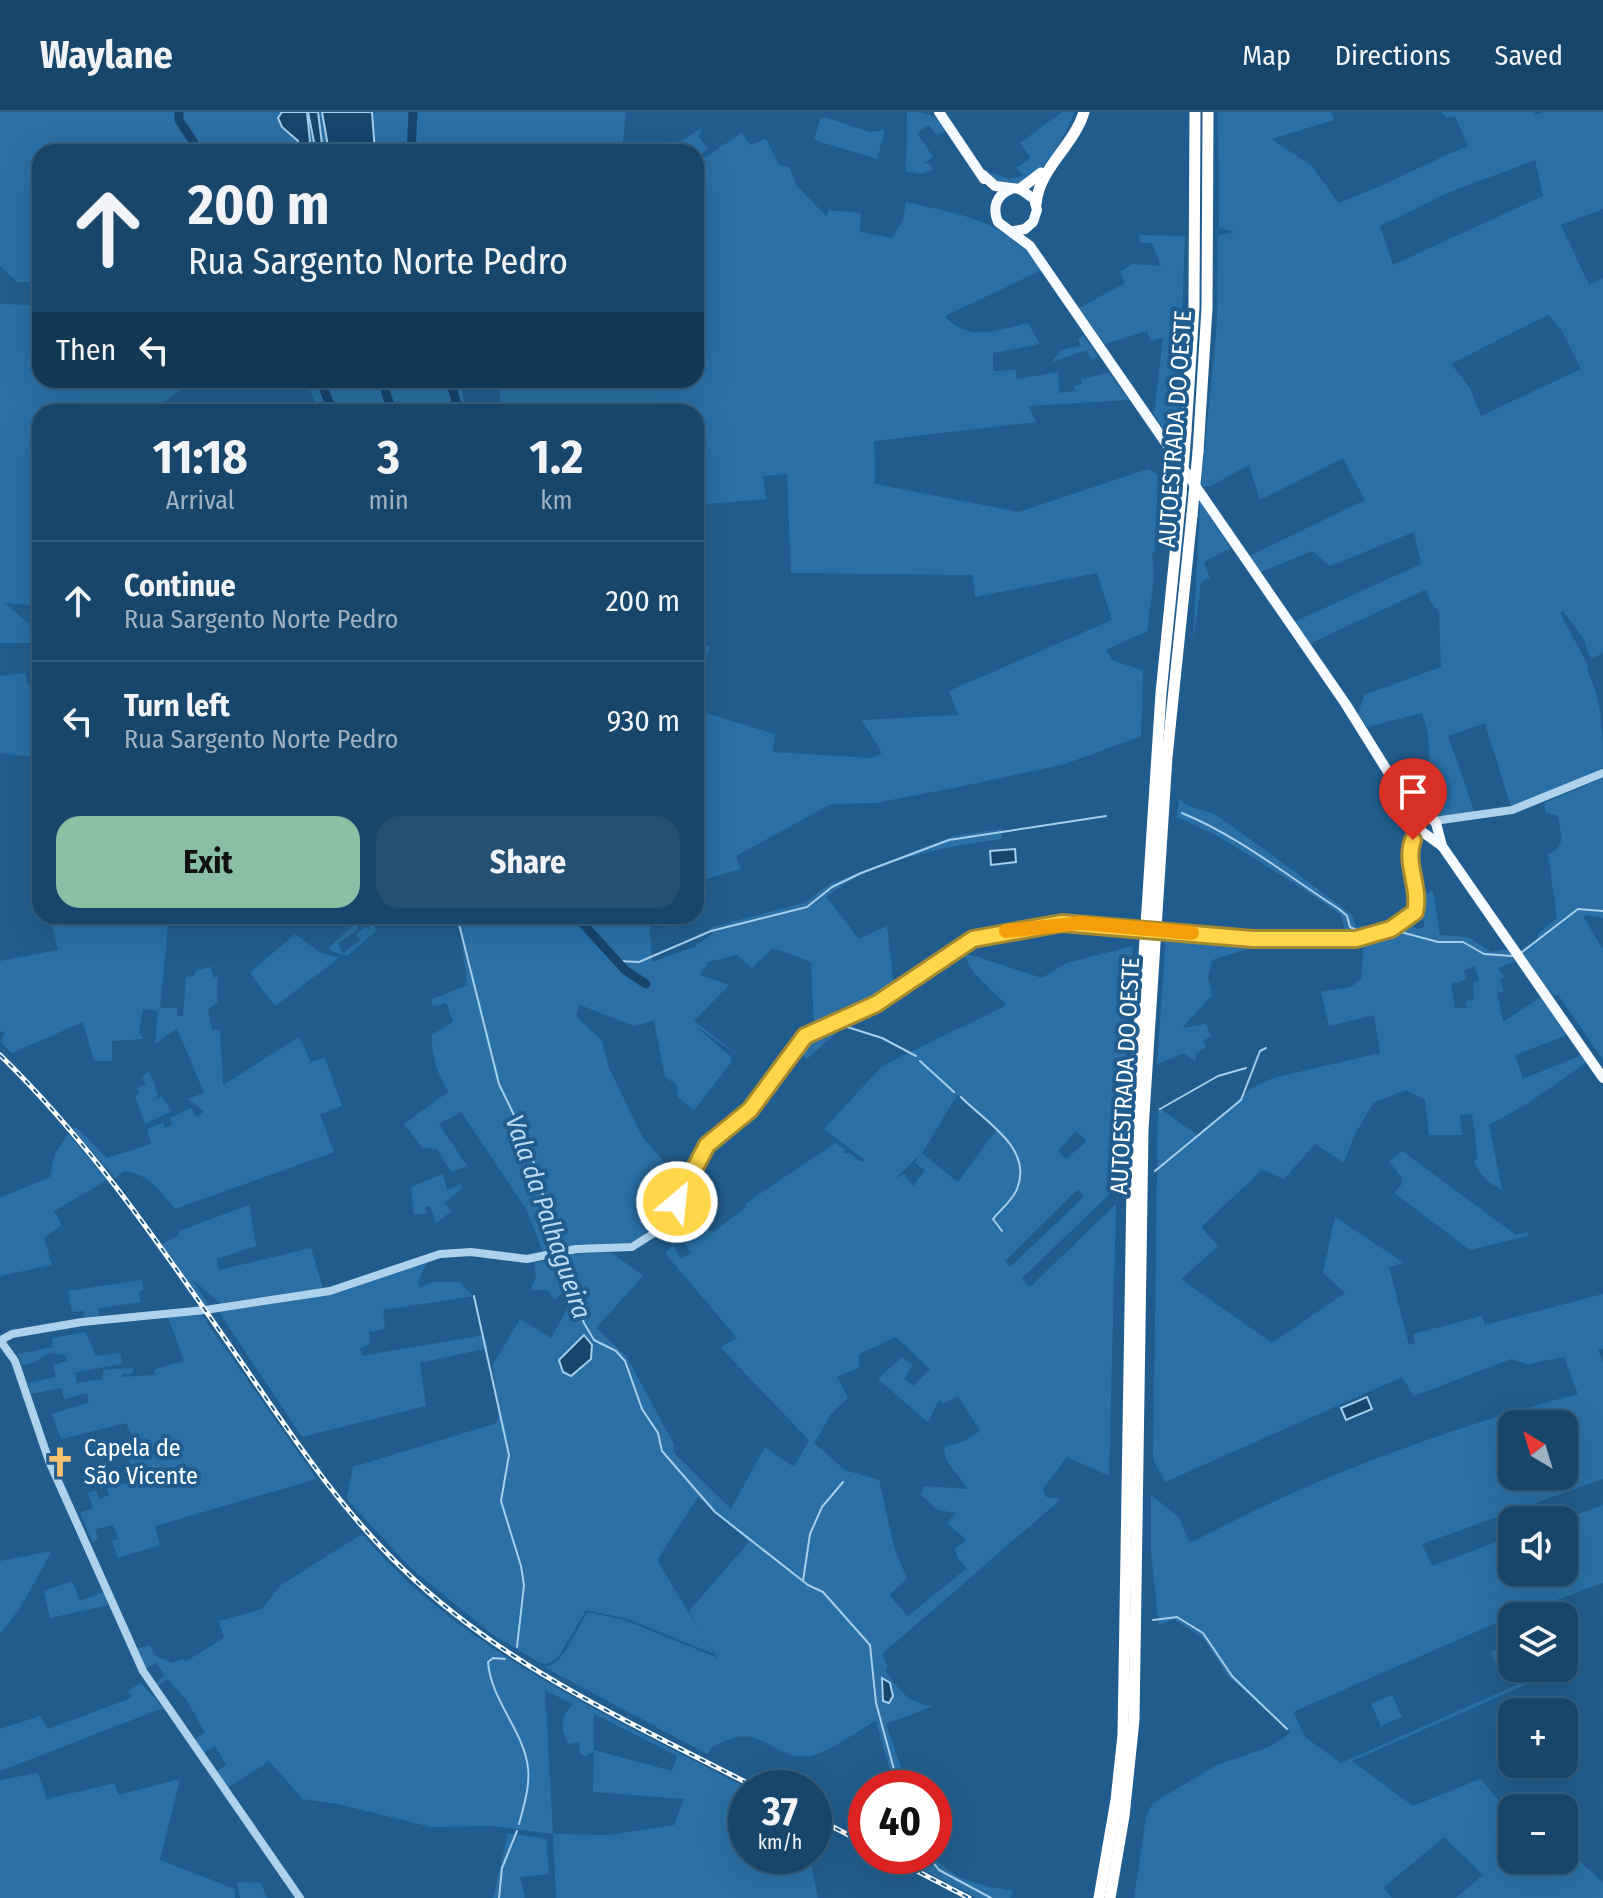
<!DOCTYPE html>
<meta charset="utf-8">
<style>
body{margin:0;font-family:"Fira Sans Condensed",sans-serif;background:#255072;color:#f1f3f6;height:100vh;display:flex;flex-direction:column;font-size:30px;white-space:nowrap}
*{box-sizing:border-box;margin:0}
p{font-size:26px;color:#9fb1c1}
.icon{flex:none;width:44px;height:44px;fill:none;stroke:currentColor;stroke-width:2;stroke-linecap:round;stroke-linejoin:round}
.map{position:relative;flex:1;overflow:hidden}
.details{position:absolute;left:32px;top:292px;width:672px;height:520px;display:flex;flex-direction:column;background:#18466a;border-radius:24px;box-shadow:0 8px 32px #0002,0 0 0 2px #365e7e}
.details>*{flex:none}
.banner{position:absolute;left:32px;top:32px;width:672px;height:244px;border-radius:24px;box-shadow:0 8px 32px #0002,0 0 0 2px #365e7e;background:#18466a;color:#f1f3f6;overflow:hidden}
.needle{width:52px;rotate:322deg}
.tools{position:absolute;left:1498px;top:1298px;display:grid;gap:16px}
.tools a{display:grid;place-items:center;width:80px;height:80px;border-radius:16px;background:#18466a;box-shadow:0 8px 32px #0002,0 0 0 2px #365e7e;font-size:40px}
.speed{position:absolute;left:728px;top:1658px;display:flex;gap:16px;font-size:40px;font-weight:700;text-align:center}
.speed>*{display:grid;place-content:center;width:104px;height:104px;border-radius:50%;background:#18466a;box-shadow:0 8px 32px #0002,0 0 0 2px #365e7e;line-height:1}
.speed small{font-size:20px;font-weight:400}
.speed .limit{border:12px solid #d22;background:#fff;color:#111}
.pin{position:absolute;display:grid;place-items:center;width:68px;height:68px;color:#fff;margin:-82px -34px;border-radius:50% 50% 50% 0;rotate:-45deg;box-shadow:0 0 8px #0007}
.pin .icon{rotate:45deg}
.me{position:absolute;width:88px;margin:-44px;rotate:28deg;stroke-linejoin:round;filter:drop-shadow(0 0 6px #0008)}
.turn{display:flex;align-items:center;gap:28px;height:168px;padding:0 24px;font-size:36px}
.turn .icon{width:104px;height:104px;stroke-width:2.5}
.turn b{display:block;font-size:56px;line-height:68px}
.then{display:flex;align-items:center;height:76px;padding:0 24px;background:#0003;gap:16px;font-size:30px}
.eta{display:flex;justify-content:space-evenly;align-items:center;height:136px;text-align:center}
.eta b{font-size:48px;font-weight:700;line-height:56px}
.action{display:flex;gap:16px;margin-top:auto;padding:16px 24px}
.action a{flex:1;height:92px;border-radius:24px;background:#8abfa5;color:#111;font-size:32px;font-weight:700;line-height:92px;text-align:center}
.action a+a{background:#255072;color:#f1f3f6}
ul{padding:0;list-style:none}
li{display:flex;align-items:center;gap:24px;height:120px;padding:0 24px;border-top:2px solid #365e7e}
li div{flex:1}
li b{display:block;font-size:30px}
li em{font-style:normal}
header{display:flex;align-items:center;gap:48px;box-sizing:border-box;height:112px;padding:0 40px;background:#18466a;border-bottom:2px solid #365e7e}
header strong{font-size:38px}
nav{display:flex;gap:44px;margin-inline-start:auto;font-size:28px}
.map>svg:first-child{display:block}
</style>
<header>
<strong>Waylane</strong>
<nav><a>Map</a><a>Directions</a><a>Saved</a></nav>
</header>
<div class="map">
<svg width="1603" height="1786" viewBox="0 0 1603 1786">
<rect width="100%" height="100%" fill="#205d8e"/>
<g fill="#2a70a6" fill-rule="evenodd">
<path d="M0,0h626l-4,40h-582v130h-23l-17,-16z"/>
<path d="M907,0c18,0 29,2 40,18l-10,6 -8,-11 -12,8 16,24 -10,7 6,-1 5,7 -14,4 -14,-3z"/>
<path d="M1062,0h12c-13,35 -46,95 -87,63l6,-2 16,6 15,-4 -8,-7 15,-10 -11,-15z"/>
<path d="M1218,0h113l3,8 -63,19 41,27 26,37c45,-16 86,-39 130,-57l-13,-30 -8,2 -6,-6h93l2,3 7,-3h60v97l-42,16 28,60 14,-7v375l-12,6 -8,-21 -20,-27 -3,2 28,52 -1,5c16,33 16,62 16,99l-92,38 -26,-84 -37,13 27,77 -37,5 -6,-4c-9,-41 5,-59 -10,-101l-55,14 -9,-12 6,-20 77,-28 -2,-55 -9,-11 -3,-12 -118,55 -15,-22 127,-58 -7,-32 -84,34 -18,-15 -53,22 -12,-16 118,-57 -22,-42 -83,42 -11,-35 -40,22 -8,-1 16,-163 1,-88 18,-3 -17,-4zM1535,48l8,36 -150,69 -13,-39 67,-33zM1548,203l13,14 20,40 -100,47 -11,-28 -19,-24z"/>
<path d="M825,5l44,15 16,-2 -8,29 -63,-19 6,-21z"/>
<path d="M702,16l-3,9 9,12 -12,9v-6h-26l-1,-4z"/>
<path d="M742,21l8,12 16,-6 13,26 10,2 7,18 30,31 3,-6 32,3 -1,19 32,6 11,-18 3,-18c60,14 97,17 136,68l-97,46c21,27 55,14 83,7l12,21 -47,9v18l22,-1 2,9 41,-7 1,21 16,-2 -1,-5 8,-2 -1,-5 28,-6 20,27 -101,6 8,16 -162,19 1,43 144,28 129,-43 10,5 -3,77 -3,1 2,25 -7,54 -41,19 7,11 30,9 -2,66 -76,28 -106,23 -84,16 -44,1 -95,52 5,13 -45,13v-172l79,24 -2,18 98,6 11,-5 -20,-33 96,-5 -9,-24 163,-71 -15,-47 -122,24 -2,-22 -182,-2 -4,-99 -24,2 3,23 -70,6v-93l-196,-1v-31h196v-217z"/>
<path d="M1139,123l46,1 -8,215 -23,-37 9,-77 -12,4 -4,-10 -42,13 -26,-36 46,-25 -5,-11 12,-8 29,2 -9,-23h-12z"/>
<path d="M0,192l35,1 5,13v62h153l-28,22 29,10h-154v194l-35,-3 35,31v9h-40z"/>
<path d="M1083,223l15,22 -7,3 -4,-10 -35,12 9,-12 20,-4 -3,-6z"/>
<path d="M307,268h152l8,32h-149z"/>
<path d="M1200,390l31,46 -27,14 6,16 -9,4 -8,62z"/>
<path d="M696,532l14,3 -13,37 -1,-1z"/>
<path d="M26,561l1,12 13,-1v74l-40,-5v-77z"/>
<path d="M1603,666v140l-17,-3 -2,3 19,31v111l-44,-64 -9,-3 -30,-43 15,-8 4,-9 18,-15 -9,-64c20,-7 12,-23 10,-38l-12,-3 -2,-10z"/>
<path d="M1179,686c9,12 25,10 38,18 46,31 91,66 135,99l4,12 27,-4 1,5 -33,5 -6,-4 -5,-15 -35,-24 -89,-55 -39,-18z"/>
<path d="M1002,717v10c-59,8 -128,20 -176,58l33,42 28,-13 7,62 -80,35 -3,-61 -38,-14 -21,20 -15,-13 -29,7 -8,13 29,10 -35,36 48,37 -48,-33 37,32 -1,7 -36,46 -16,-13 -1,-12 -12,-8 -11,-56 -20,5 -54,-21 -4,11 26,25 7,27 33,68 42,49 -43,54 -16,6 -53,1 -29,6 -17,-43 -65,-97 -22,12 28,42 -16,6 -14,-23 -14,-1 -19,-24 44,-32c-10,-18 -17,-36 -16,-57l21,-13 -7,-19 -13,4 -2,-7 36,-15 -6,-52 -7,-17h195l3,46 42,-15 18,-13 -3,-6 95,-25 26,-19 123,-48z"/>
<path d="M1433,779l7,44 28,2 23,15 15,-3 9,12 -17,7 6,9 -4,3 4,11 -7,2 6,29 38,-25 26,38 -52,20 8,24 59,-24 5,7 -60,42 -38,21 13,65c-13,-7 -23,-15 -28,-29l4,-3 -6,-44 -12,1 2,20h-33l-4,-35 -19,-10 -33,13 -19,33 -10,27 -29,-19 -31,35 -22,-9 -61,57 17,19 -37,33 91,64 73,-50 -22,-20 12,-56 69,46 -15,4 20,78 6,-2 -2,-9 69,-18 3,9 118,-31v55l-5,1 5,12v117l-181,65 10,22 80,-30v36h52v-52h-4l43,-15v78l-91,33 -219,96 12,25 36,26 214,-95h9l-212,93 61,45 67,-27c29,31 32,38 32,81h52v-14l39,37v15h-147l27,-23 -39,-38 -61,51 9,10h-258l12,-81 7,-14 64,-38 52,-18 22,-14 -63,-57 -24,-37 -30,-20 -15,6 -8,-73v-57l28,22 11,26c123,-65 254,-114 388,-149l-14,-37 -36,7 -17,-5 -97,37 -12,-19 -237,105 -12,-23 5,-352 39,28 54,-46 22,-11 107,-25 -6,-38 -45,11 -8,-34 30,-5 11,-9 1,-38 47,-17 6,6 8,-2 -2,-32zM1475,854l4,14 -6,3 1,17 -8,1 1,7h-12l-4,-24 15,-4 -2,-10zM1512,1312h52v52h-52z"/>
<path d="M60,804h109l-9,92h17v8h6l3,-39 7,-1 4,-6 14,-3 2,10h5l-1,26 -9,6 4,21h8l3,55 76,-48 12,25 14,-4 17,48 -22,9 14,37 -159,57c-14,-18 -28,-36 -51,-38l-9,7 -43,-50 4,-1 31,31 44,-14 -4,-15 16,-6 2,5 7,-2 -2,-8 21,-10 6,9 7,-6 -17,-12 17,-6 -27,-65 -22,16 3,-33 -15,-2 -4,23 4,7 -31,2v20h-18l-11,-39 -71,31 -12,-11 5,-9 -5,-2v-70l58,-11 -7,-30z"/>
<path d="M364,804l13,14 -30,26 -16,-5 -2,-4zM361,810l8,1v6l-4,-2 -9,7 4,6 -17,13 -5,-10 17,-11z"/>
<path d="M295,822l26,19 18,5 -64,48 -25,-33z"/>
<path d="M1166,822l98,10 -52,16 -4,17 4,18 -30,33 24,-4 5,12 -8,5 3,6 -10,6 -1,9 -11,-9 -27,11z"/>
<path d="M1133,834l-16,241 -96,92 9,8 86,-83 -7,272 -42,-19 -24,32 3,8 15,2 -179,155 6,13 -3,3c14,20 23,34 48,36l-47,18 22,64h-13l-19,-67c-18,9 -49,33 -67,35 -36,5 -47,-35 -88,-13 -7,3 -10,4 -14,11l-163,-87c22,-2 31,-39 44,-55l36,8 94,38 -13,-19 9,15 -86,-35 -42,-9 -29,49 -11,5 -6,-1 -47,-28 -80,-65 -62,-66 -4,-6 6,-31 144,-44 2,-10 -7,-47 28,-47 31,19 21,-38 -5,-10 -13,10 -6,-10h-17l5,-14 -2,-13 49,-12 29,2 31,23 -47,52 30,28 48,88 -1,8 58,57 34,-62 29,20 15,-27 -89,-93 17,-9 -72,-85 8,-8 8,14 10,-6 -9,-13 -16,-13 3,-6 45,11 32,-25 -1,-3 90,-61 10,6 -2,4h6l12,9 4,-2 -41,-31 58,-63 125,-61 -32,-31 -13,-22 80,26 24,-15zM957,983l39,35 -38,52 -36,-29zM1076,1019l11,10 -21,18 -8,-8zM920,1043l-5,8 10,7 -12,16 -9,-12 -9,5zM1078,1077l6,8 -74,70 -5,-6zM896,1225l34,32 -17,17 -9,-7 9,-14 -11,-8 -24,22 50,43 11,-22 4,4 15,-8 22,35 -15,10 -21,6 2,13 22,29 -44,-3 -3,9 17,15 18,3 -9,10 20,17 -12,9 3,10 9,9 -59,48 -19,-21 18,-16 -13,-32 -15,-67 -34,-10 -31,-27 17,-29 17,-16 -11,-21 22,-10v-13zM698,1385l51,45 -60,69 13,24 -45,-75z"/>
<path d="M838,913l3,4 -34,30 -11,-9 20,-16z"/>
<path d="M149,958l9,25 -4,5 8,-3 10,14 -27,13 -10,-28 4,-2 -2,-6 9,-4 -4,-7z"/>
<path d="M69,1022l38,46 -53,31 8,14 -18,13 8,27 -52,11v-78l50,-21 5,-24z"/>
<path d="M1402,1039l114,84 12,-3 -1,4 -57,14 -76,-57 8,-9v-7l-13,-15z"/>
<path d="M443,1062l4,16 13,-6 2,5 -18,14 8,8 -16,12 -6,-17 -5,1 2,7h-13l-3,-27z"/>
<path d="M249,1093l7,41 -39,13 2,11 92,-22 12,40 -103,15 -28,-24 16,25 -3,3 -43,-63 17,-9v-4z"/>
<path d="M428,1148l-10,22 2,6 13,-6h26l15,14 -91,14 2,19 -16,3 1,12 -10,4 2,8 122,-21 4,13 -68,15 6,43 -124,31 -83,-125 123,-20z"/>
<path d="M141,1168l3,10 -5,2 2,10 -42,6v10l-14,2 -1,-9 -12,1 -4,-21z"/>
<path d="M201,1202l116,165 -162,47 5,19 -42,13 -6,-17 6,-3 -5,-13 -18,4 3,9 -5,5 -13,-30 13,-5 -5,-15 8,-3 3,9 10,-4 -4,-10 20,-1 9,-7 -11,-35 10,-5 -7,-14 -65,16 -9,-25 37,-12 -2,-9 -23,6 -3,-11 -30,6 -3,-11 28,-6 -3,-12 14,-4 -1,-6 -17,-2 -16,10 -11,2 -4,-11 35,-7 -1,-9 34,-6 10,24 24,-3 2,11 -47,8 2,11 26,-4v-9l30,-2v5l-11,1v3l32,-2 1,-6 29,-8 -16,-44z"/>
<path d="M362,1422c101,119 250,183 385,254l-1,68h64l8,42h-262l-3,-64 -60,-8 -62,1 -93,-23 -35,-5 -34,-38 -41,27 -11,-17 9,-6 -11,-20 -11,8 -10,-13 11,-8 -19,-33 -19,-20 -10,8 -2,-3 10,-9 -9,-12 -10,6 -10,-20 14,-4 6,11 17,7 10,-4 2,3 39,-24 -5,-17 43,-12 19,-24zM545,1578l28,14c-13,13 -13,23 -5,40l12,-2 -1,10 6,5 9,-6 -1,41 91,7 -10,26 -65,10 -56,-1zM594,1602l83,42 -5,15 -78,-21z"/>
<path d="M52,1439l-32,57 -20,26v-73z"/>
<path d="M72,1469l8,20 24,-9 4,13 -58,13 -6,-27z"/>
<path d="M1512,1530v26h4l-15,7 -10,-23z"/>
<path d="M141,1571l22,25 -163,63v-42l40,-13 8,13 81,-30 3,-2 -4,-6z"/>
<path d="M1392,1583l10,22 -21,9 -10,-22z"/>
<path d="M38,1661l9,26 68,-16 3,12 62,-16 -20,81 75,29v9h-235v-118z"/>
<path d="M508,1721l38,6 3,35 -29,3 5,21h-32z"/>
<path d="M896,1744h17l11,5 -2,-5h12c17,25 51,30 79,35l-3,7h-33z"/>
<path d="M237,1770l24,1 6,15h-27z"/>
</g>
<g fill="#16456d" stroke="#a3ceed" stroke-width="2">
<path d="M282,0h25l4,40h-13v-11l-16,-14 -4,-9z"/>
<path d="M308,0h10l5,40h-7z"/>
<path d="M322,0h50l3,40h-46z"/>
<path d="M1015,737l1,13 -25,3 -1,-14z"/>
<path d="M584,1223l8,10 -1,14 -20,17 -8,-4 -4,-12z"/>
<path d="M1367,1285l5,12 -26,11 -5,-12z"/>
<path d="M882,1566l8,5 3,13 -4,7 -6,-2z"/>
</g>
<g fill="none" stroke-linecap="round" stroke-linejoin="round">
<g stroke="#a3ceed" stroke-width="2">
<path d="M1182,701c58,24 104,62 157,96l8,7 3,11 9,4 28,-5"/>
<path d="M457,804l42,168 30,62 30,105"/>
<path d="M1397,819l41,11h25l21,12 28,2"/>
<path d="M1522,840l56,-43 25,2"/>
<path d="M618,849l21,1 72,-31 96,-24 25,-20 29,-14 88,-33 157,-24"/>
<path d="M841,913l41,13 34,18"/>
<path d="M920,949l34,31"/>
<path d="M961,985c23,24 73,51 56,92 -4,11 -17,21 -24,30l9,12"/>
<path d="M1160,997l58,-33 28,-8"/>
<path d="M1155,1059l86,-71 19,-49 6,-3"/>
<path d="M560,1145l24,66 10,17 22,11 9,10 17,48 16,24 4,18 53,61 93,73 15,7 47,53 6,58 23,85"/>
<path d="M474,1184l35,159 -8,46 20,65 3,19 -7,62"/>
<path d="M803,1469l7,-47 12,-27 21,-25"/>
<path d="M1153,1508l24,-3 26,16 29,43 55,53"/>
<path d="M505,1547l-12,-1 -5,4c3,39 36,69 40,106 2,19 -4,37 -9,56"/>
<path d="M928,1744l11,14 52,28"/>
<path d="M499,1786l3,-30 15,-37"/>
</g>
<g stroke="#16456d" stroke-width="9">
<path d="M179,0v8l21,32"/>
<path d="M411,40l2,-40"/>
<path d="M320,268l13,32"/>
<path d="M382,268l10,32"/>
<path d="M450,268l9,32"/>
<path d="M576,804l49,54 21,14"/>
</g>
<g stroke="#afd2ec" stroke-width="8">
<path d="M1434,709l78,-11 91,-37"/>
<path d="M1167,819c50,5 223,29 249,-22l-6,-58 11,-20"/>
<path d="M0,1228l15,21 34,100 94,210 157,227"/>
<path d="M1,1228l11,-6 70,-12 123,-12 125,-19 110,-37 31,-2 56,7 49,-10 56,-2 22,-14 32,-45 21,-43 48,-41 35,-52 21,-20 65,-28 86,-60 18,-8 82,-13 72,4"/>
</g>
<g stroke="#f5faff" stroke-width="10">
<path d="M939,0l45,67"/>
<path d="M983,63l12,11 25,3 14,10 3,11 -4,12 -8,7 -11,2"/>
<path d="M1011,77c-15,6 -19,19 -13,33l32,24 315,457 73,117 3,11 21,15"/>
<path d="M1413,688l23,23 6,23 161,232"/>
</g>
<g stroke="#fff" stroke-width="11">
<path d="M1020,77l21,-16"/>
<path d="M1036,92c3,-36 38,-58 48,-92"/>
<path d="M1186,319l8,-124 1,-195"/>
<path d="M1198,340l9,-144 1,-196"/>
<path d="M1099,1786l17,-98 7,-65 10,-609 28,-433 20,-198"/>
<path d="M1110,1786l14,-82 10,-96 9,-590 24,-373 25,-242"/>
</g>
<g stroke="#fff" stroke-width="5">
<g id="rail">
<path d="M0,943c96,93 170,205 246,314 48,70 95,141 157,200 101,98 231,155 354,219"/>
<path d="M814,1705l52,27"/>
<path d="M888,1744l81,42"/>
</g>
</g>
<use href="#rail" stroke="#205d8e" stroke-width="2" stroke-dasharray="6" stroke-linecap="butt"/>
<path stroke="#afd2ec" stroke-width="8" d="M1134,815l33,4"/>
<g stroke="#fff" stroke-width="11">
<path d="M1181,383l5,-64"/>
<path d="M1192,403l6,-63"/>
</g>
</g>
<g fill="none" stroke-linecap="round" stroke-linejoin="round">
<g stroke="#a68a30" stroke-width="20">
<path id="route" d="M677,1090l30,-57 43,-35 55,-74 71,-32 97,-65 89,-16 191,16h103l35,-10 24,-17c6,-24 -11,-49 -2,-72"/>
</g>
<use href="#route" stroke="#ffd54a" stroke-width="14"/>
<path stroke="#f59e0b" stroke-width="14" d="M1006,819l75,-8 111,10"/>
</g>
<defs>
<g id="church-bare" transform="scale(2.4)"><path d="M-1.2-6h2.4v3.5h3.3v2.4h-3.3V6h-2.4V-.1h-3.3v-2.4h3.3Z" fill="#f9c270" stroke="#205d8e" stroke-width="2.5" paint-order="stroke"/></g>
</defs>
<g fill-rule="evenodd">
<use href="#church-bare" x="60" y="1350"/>
</g>
<g text-anchor="middle" dominant-baseline="central" stroke-width="8" stroke-linejoin="round" paint-order="stroke">
<g font-size="24" fill="#fff" stroke="#205d8e">
<text transform="translate(1175 317) rotate(-86)">AUTOESTRADA DO OESTE</text>
<text transform="translate(1125 964) rotate(-87)">AUTOESTRADA DO OESTE</text>
</g>
<g font-size="24" fill="#fff" stroke="#205d8e" text-anchor="start">
<text x="84" y="1336">Capela de<tspan x="84" dy="28">São Vicente</tspan></text>
</g>
<g font-size="26" font-style="italic" fill="#bbdbf3" stroke="#205d8e">
<text transform="translate(548 1105) rotate(71)">Vala da Palhagueira</text>
</g>
</g>
</svg>
<div class="tools">
<a><svg class="needle" viewBox="-14 -14 28 28"><path d="M0-13l5 13h-10z" fill="#e53935"/><path d="M0 13l5-13h-10z" fill="#9fb1c1"/></svg></a>
<a><svg class="icon" aria-label="sound" viewBox="0 0 24 24"><path d="M4 9h4l5-4v14l-5-4H4zM17 9q2 3 0 6"/></svg></a>
<a><svg class="icon" aria-label="layers" viewBox="0 0 24 24"><path d="M12 4l9 5-9 5-9-5zM3 14l9 5 9-5"/></svg></a>
<a>+</a>
<a>−</a>
</div>
<div class="speed"><div>37<small>km/h</small></div><div class="limit">40</div></div>
<div class="pin" style="left:1413px;top:728px;background:#d93025"><svg class="icon" aria-label="arrive" viewBox="0 0 24 24"><path d="M6 21V4h12l-3 4 3 4H6"/></svg></div>
<svg class="me" style="left:677px;top:1090px" viewBox="-20 -20 40 40"><circle r="17" fill="#ffd54a" stroke="#fff" stroke-width="3"/><path d="M0-11L8 9 0 5-8 9z" fill="#fff"/></svg>
<div class="banner">
<div class="turn"><svg class="icon" aria-label="ahead" viewBox="0 0 24 24"><path d="M12 20V5M6 11l6-6 6 6"/></svg><div><b>200 m</b>Rua Sargento Norte Pedro</div></div>
<div class="then">Then<svg class="icon" aria-label="left" viewBox="0 0 24 24"><path d="M17 20v-9H6M10 6l-5 5 5 5"/></svg></div>
</div>
<section class="details">
<div class="eta">
<div><b>11:18</b><p>Arrival</p></div>
<div><b>3</b><p>min</p></div>
<div><b>1.2</b><p>km</p></div>
</div>
<ul>
<li><svg class="icon" aria-label="ahead" viewBox="0 0 24 24"><path d="M12 20V5M6 11l6-6 6 6"/></svg><div><b>Continue</b><p>Rua Sargento Norte Pedro</p></div><em>200 m</em></li>
<li><svg class="icon" aria-label="left" viewBox="0 0 24 24"><path d="M17 20v-9H6M10 6l-5 5 5 5"/></svg><div><b>Turn left</b><p>Rua Sargento Norte Pedro</p></div><em>930 m</em></li>
</ul>
<div class="action"><a>Exit</a><a>Share</a></div>
</section>
</div>
